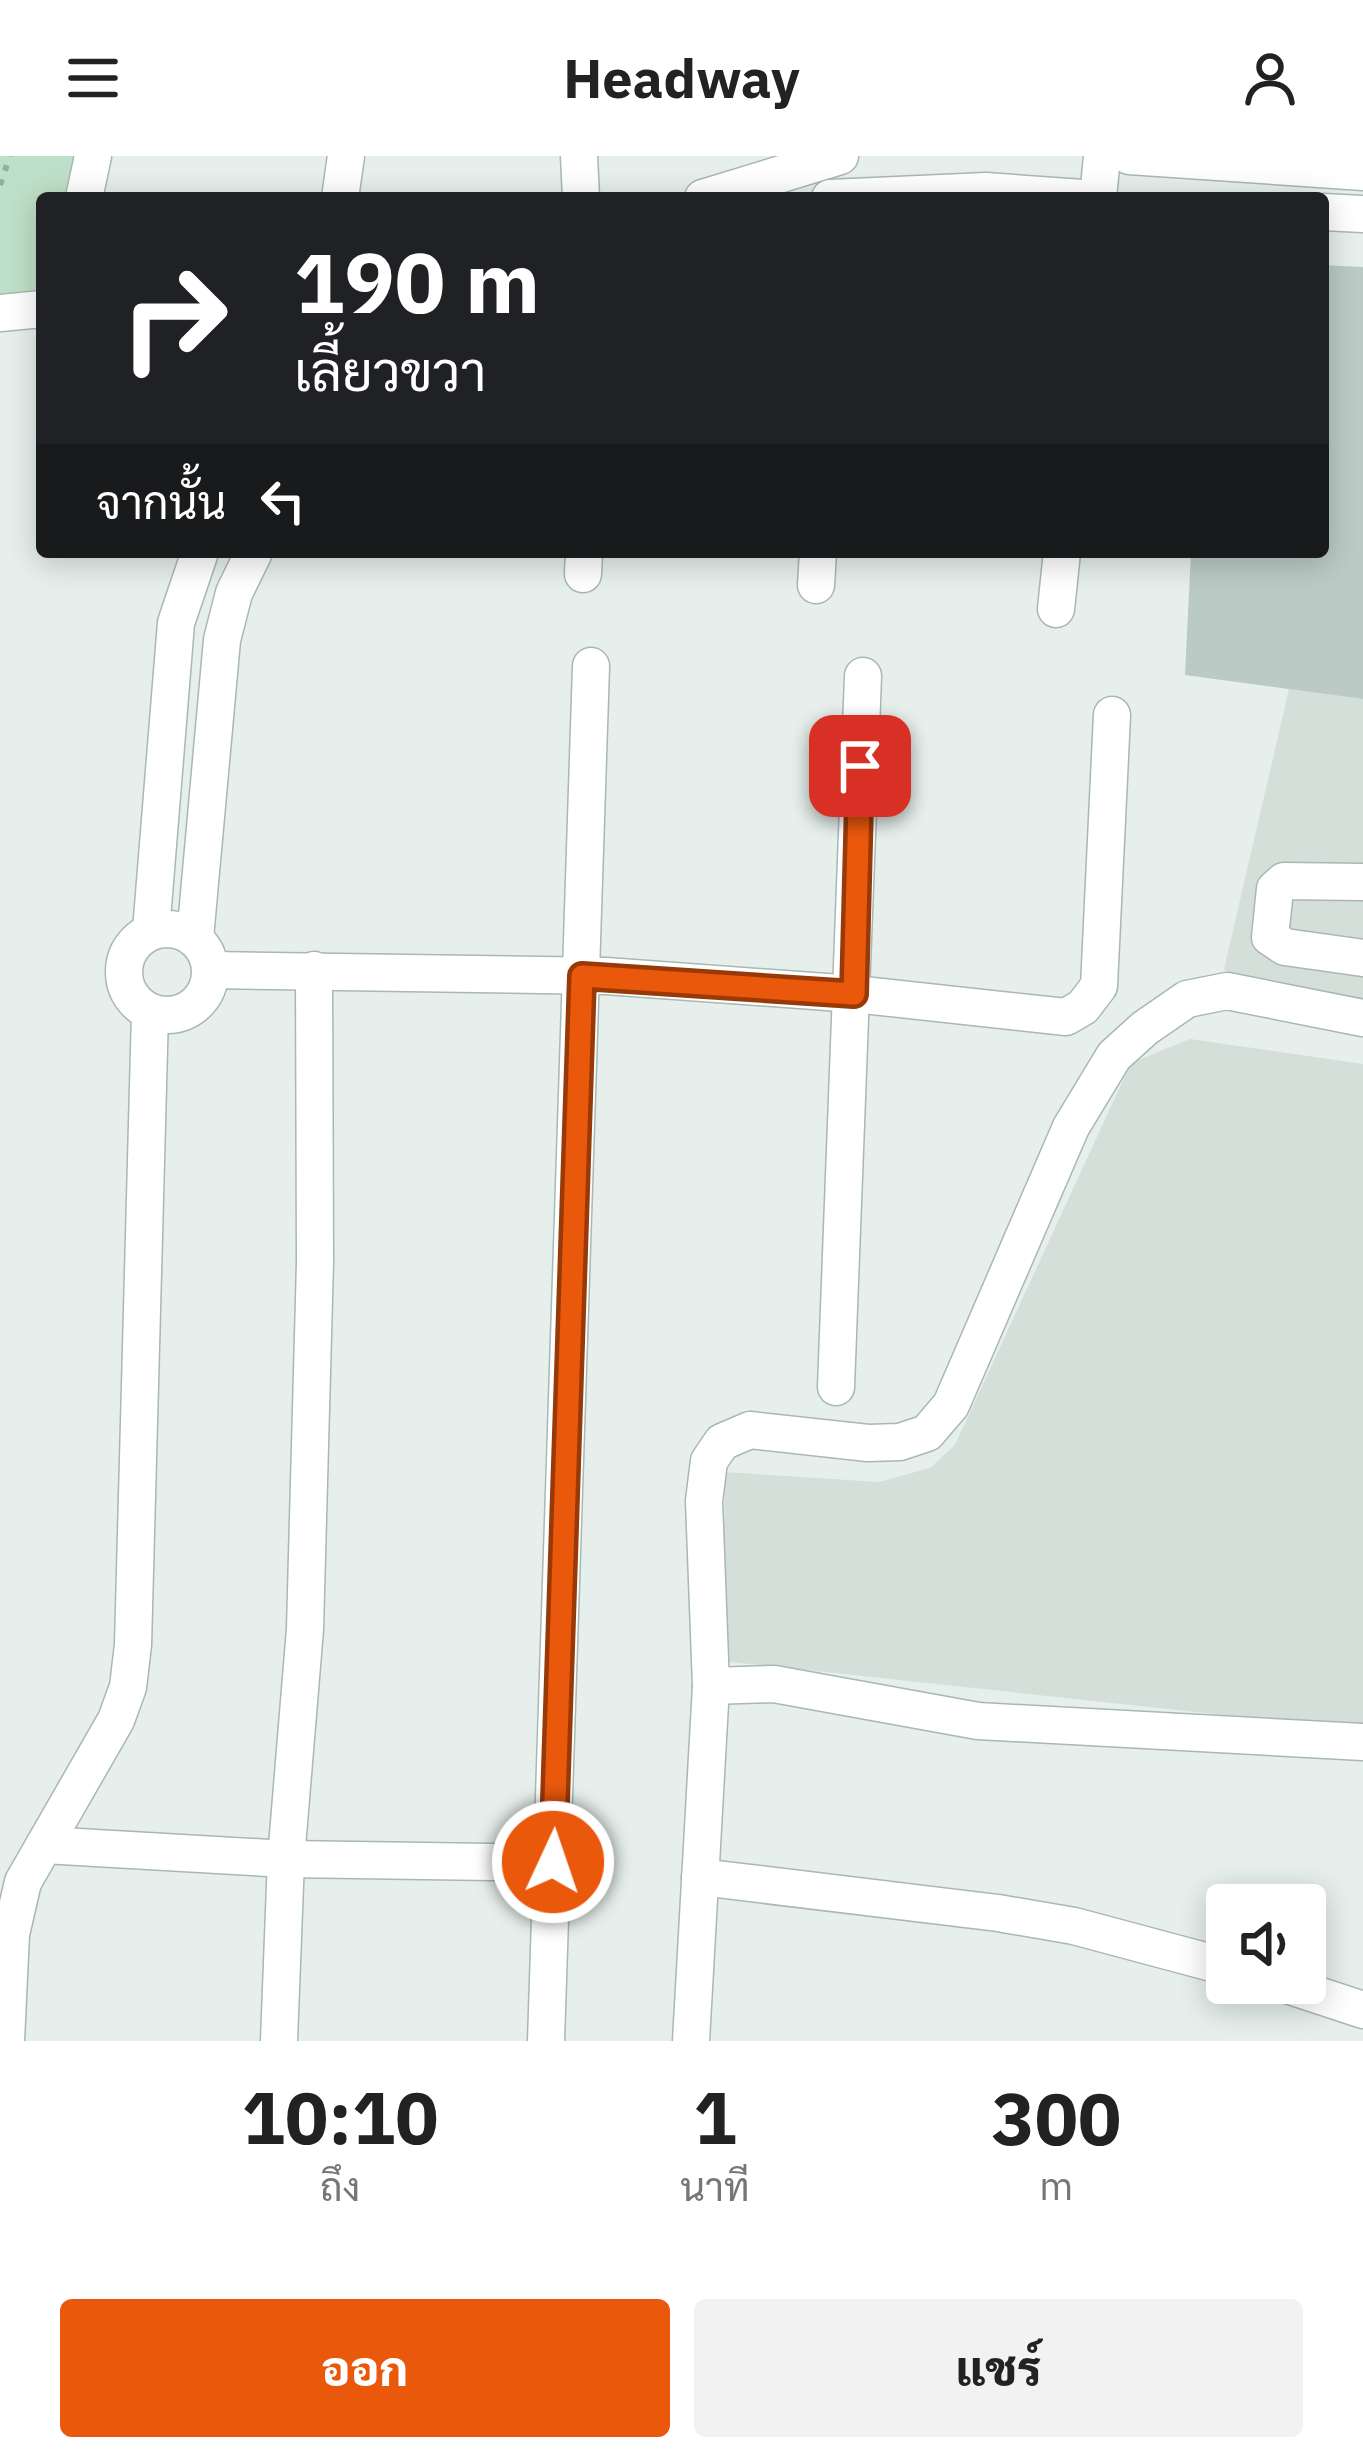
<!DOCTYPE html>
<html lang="th">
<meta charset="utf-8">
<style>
body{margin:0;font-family:"IBM Plex Sans",Sarabun,sans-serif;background:#f2f2f2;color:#222;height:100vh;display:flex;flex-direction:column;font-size:45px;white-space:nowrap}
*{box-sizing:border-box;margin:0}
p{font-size:39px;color:#767676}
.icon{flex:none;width:66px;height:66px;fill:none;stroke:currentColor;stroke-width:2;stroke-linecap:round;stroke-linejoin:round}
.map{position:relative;height:1885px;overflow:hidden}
.side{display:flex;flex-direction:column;background:#fff;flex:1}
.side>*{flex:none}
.top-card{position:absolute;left:36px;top:36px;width:1293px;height:366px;border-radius:12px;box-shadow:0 6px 30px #0003;background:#202124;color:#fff;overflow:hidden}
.buttons{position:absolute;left:1206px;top:1728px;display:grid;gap:24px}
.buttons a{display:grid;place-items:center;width:120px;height:120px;border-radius:12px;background:#fff;box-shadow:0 6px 30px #0003;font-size:60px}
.pin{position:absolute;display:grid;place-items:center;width:102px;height:102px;color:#fff;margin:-51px;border-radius:24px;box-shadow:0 6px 18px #0006}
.me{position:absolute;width:132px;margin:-66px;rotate:3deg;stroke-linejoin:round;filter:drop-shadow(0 0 9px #0008)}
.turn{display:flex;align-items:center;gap:42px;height:252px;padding:0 60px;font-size:54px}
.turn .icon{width:156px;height:156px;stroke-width:2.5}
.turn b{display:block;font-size:84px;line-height:102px}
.then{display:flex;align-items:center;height:114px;padding:0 60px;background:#0003;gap:24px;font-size:45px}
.eta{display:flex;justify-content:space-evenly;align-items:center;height:204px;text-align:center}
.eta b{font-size:72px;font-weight:800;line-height:84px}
.action{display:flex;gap:24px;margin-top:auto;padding:24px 60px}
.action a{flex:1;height:138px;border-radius:12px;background:#ea580c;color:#fff;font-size:48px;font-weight:800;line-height:138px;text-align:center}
.action a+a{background:#f2f2f2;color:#222}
header{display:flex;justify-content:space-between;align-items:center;height:156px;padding:0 60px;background:#fff;font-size:54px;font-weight:800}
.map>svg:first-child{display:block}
</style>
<header><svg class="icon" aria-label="menu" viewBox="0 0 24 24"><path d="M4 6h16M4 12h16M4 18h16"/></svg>Headway<svg class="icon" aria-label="person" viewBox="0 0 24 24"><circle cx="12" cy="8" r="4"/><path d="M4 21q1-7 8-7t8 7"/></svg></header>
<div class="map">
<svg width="1363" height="1885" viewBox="0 0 1363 1885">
<rect width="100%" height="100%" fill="#e6efeb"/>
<g fill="#d4dfda">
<path d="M1289,533l74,10v306l-124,-22 -15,-14z"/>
<path d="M1190,883l173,25v666l-641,-69 3,-189 154,10 51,-14 25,-23 176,-382z"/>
</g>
<path fill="#bfe0c8" d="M0,0h93l-9,42h-42v111l-42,4z"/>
<path fill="#bbcac4" d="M1323,109l40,2v432l-178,-24 6,-123h132z"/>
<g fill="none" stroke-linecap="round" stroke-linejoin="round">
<g stroke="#a8b8b2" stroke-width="39">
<g id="minor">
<path d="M579,0l2,42"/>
<path d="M1129,0l234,16"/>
<path d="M84,42l9,-42"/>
<path d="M340,42l6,-42"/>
<path d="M703,42l137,-42"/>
<path d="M830,42l156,-7 96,7"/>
<path d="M1098,42l4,-42"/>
<path d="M1323,56l40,2"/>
<path d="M0,157l42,-4"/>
<path d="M583,418l1,-22"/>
<path d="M816,429l2,-33"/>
<path d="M1056,453l6,-57"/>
<path d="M1363,726l-79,-1 -9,8 -5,48 15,10 78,11"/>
<circle cx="167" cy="816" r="43"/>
<path d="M151,775l25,-308 24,-71"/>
<path d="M195,782l27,-298 12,-47 20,-41"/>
<path d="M211,814l395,6 248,18 212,23 17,-10 16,-21 13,-271"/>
<path d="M836,1231l27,-711"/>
<path d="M711,1530l63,-2 204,37 385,21"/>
<path d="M44,1689l242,14 267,4"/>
<path d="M700,1721l298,36 76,13 153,41"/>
<path d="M1281,1827l82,27"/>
<path d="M6,1885l5,-107 12,-52 93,-162 12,-33 5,-42 17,-633"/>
<path d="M279,1885l7,-182 19,-230 10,-367 -1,-292"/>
<path d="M546,1885l45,-1375"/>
<path d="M691,1885l20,-355 -7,-185 5,-40 13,-19 28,-12 118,13 32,-1 27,-9 24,-28 120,-278 43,-71 31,-28 42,-29 40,-8 136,27"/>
</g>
</g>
<path stroke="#86b3a5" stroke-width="6" stroke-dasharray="6 9" stroke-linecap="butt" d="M0,29l10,-29"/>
<use href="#minor" stroke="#fff" stroke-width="36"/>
</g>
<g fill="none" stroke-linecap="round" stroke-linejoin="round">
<g stroke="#983908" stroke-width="30">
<path id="route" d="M553,1706l29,-886 272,18 6,-228"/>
</g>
<use href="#route" stroke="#ea580c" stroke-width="21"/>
</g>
</svg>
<div class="buttons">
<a><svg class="icon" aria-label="sound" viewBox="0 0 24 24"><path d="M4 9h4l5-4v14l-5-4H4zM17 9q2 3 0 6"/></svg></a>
</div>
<div class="pin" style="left:860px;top:610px;background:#d93025"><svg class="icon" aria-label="arrive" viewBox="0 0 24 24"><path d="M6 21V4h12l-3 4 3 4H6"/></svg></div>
<svg class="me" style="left:553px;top:1706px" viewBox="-20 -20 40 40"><circle r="17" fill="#ea580c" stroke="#fff" stroke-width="3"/><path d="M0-11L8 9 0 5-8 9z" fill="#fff"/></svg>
<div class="top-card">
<div class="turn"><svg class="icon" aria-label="right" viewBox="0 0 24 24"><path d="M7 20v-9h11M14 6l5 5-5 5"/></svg><div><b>190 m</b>เลี้ยวขวา</div></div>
<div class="then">จากนั้น<svg class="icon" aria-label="left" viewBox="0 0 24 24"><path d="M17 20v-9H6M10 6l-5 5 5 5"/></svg></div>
</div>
</div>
<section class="side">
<div class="eta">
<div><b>10:10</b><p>ถึง</p></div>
<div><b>1</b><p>นาที</p></div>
<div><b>300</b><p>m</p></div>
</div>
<div class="action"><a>ออก</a><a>แชร์</a></div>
</section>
